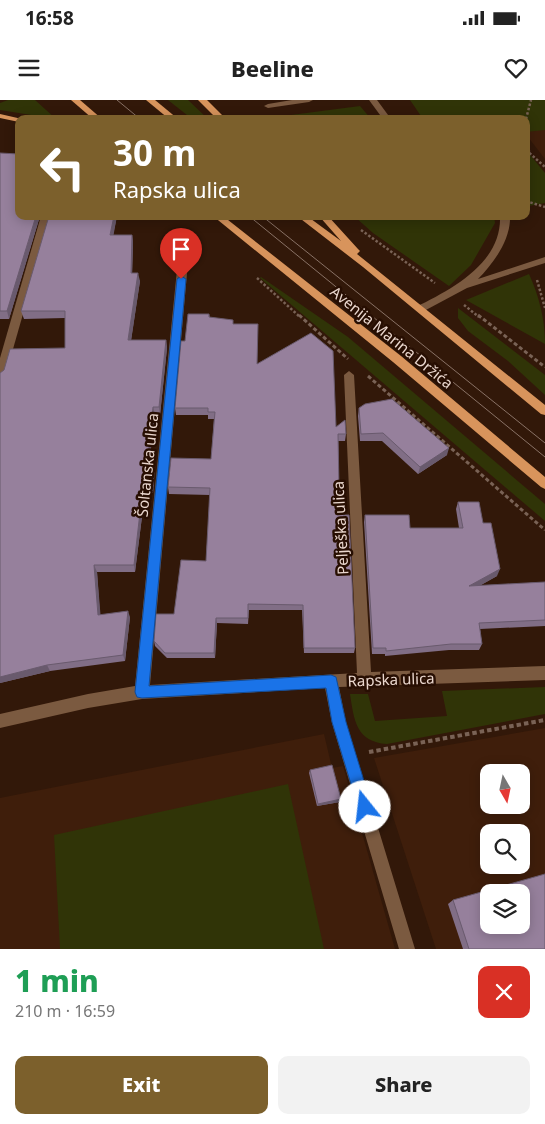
<!DOCTYPE html>
<meta charset="utf-8">
<style>
body{margin:0;font-family:"Noto Sans",sans-serif;background:#f2f2f2;color:#222;height:100vh;display:flex;flex-direction:column;font-size:19px;white-space:nowrap}
*{box-sizing:border-box;margin:0}
p{font-size:16px;color:#767676}
.icon{flex:none;width:28px;height:28px;fill:none;stroke:currentColor;stroke-width:2;stroke-linecap:round;stroke-linejoin:round}
.map{position:relative;height:849px;overflow:hidden}
.side{display:flex;flex-direction:column;background:#fff;flex:1}
.side>*{flex:none}
.hud{position:absolute;left:15px;top:15px;width:515px;height:105px;border-radius:10px;box-shadow:0 2px 12px #0003;background:#7c602c;color:#fff;overflow:hidden}
.needle{width:32px;rotate:171deg}
.buttons{position:absolute;left:480px;top:664px;display:grid;gap:10px}
.buttons a{display:grid;place-items:center;width:50px;height:50px;border-radius:10px;background:#fff;box-shadow:0 2px 12px #0003;font-size:25px}
.pin{position:absolute;display:grid;place-items:center;width:42px;height:42px;color:#fff;margin:-51px -21px;border-radius:50% 50% 50% 0;rotate:-45deg;box-shadow:0 0 5px #0007}
.pin .icon{rotate:45deg}
.me{position:absolute;width:55px;margin:-28px;rotate:344deg;stroke-linejoin:round;filter:drop-shadow(0 0 4px #0008)}
.turn{display:flex;align-items:center;gap:18px;height:105px;padding:0 15px;font-size:22px}
.turn .icon{width:65px;height:65px;stroke-width:2.5}
.turn b{display:block;font-size:35px;line-height:42px}
.round{display:grid;place-items:center;flex:none;width:52px;height:52px;border-radius:10px;background:#f2f2f2}
.overview{display:flex;align-items:center;justify-content:space-between;height:85px;padding:0 15px}
h1{font-size:30px;font-weight:800;line-height:38px;color:#1e9e55}
.primary-button{display:flex;gap:10px;margin-top:auto;padding:10px 15px}
.primary-button a{flex:1;height:58px;border-radius:10px;background:#7c602c;color:#fff;font-size:20px;font-weight:800;line-height:58px;text-align:center}
.primary-button a+a{background:#f2f2f2;color:#222}
.status{display:flex;justify-content:space-between;align-items:center;height:35px;padding:0 25px;background:#fff;direction:ltr}
.status svg{height:14px;fill:currentColor}
header{display:flex;justify-content:space-between;align-items:center;height:65px;padding:0 15px;background:#fff;font-size:22px;font-weight:800}
.map>svg:first-child{display:block}
</style>
<div class="status"><b>16:58</b><svg viewBox="0 0 49 12"><path d="M0 12V9h3v3zM5 12V6h3v6zM10 12V3h3v9zM15 12V0h3v12zM26 1h20v11H26zM47 4h2v5h-2z"/></svg></div>
<header><svg class="icon" aria-label="menu" viewBox="0 0 24 24"><path d="M4 6h16M4 12h16M4 18h16"/></svg>Beeline<svg class="icon" aria-label="heart" viewBox="0 0 24 24"><path d="M12 20l-8-8c-3-5 5-10 8-4 3-6 11-1 8 4z"/></svg></header>
<div class="map">
<svg width="545" height="849" viewBox="0 0 545 849">
<rect width="100%" height="100%" fill="#321809"/>
<g fill="#3f1e0b" fill-rule="evenodd">
<path d="M539,0h6v59l-17,-22z"/>
<path d="M545,628v221h-109l-62,-191zM489,672h32v33h-32zM489,732h32v33h-32zM489,792h32v33h-32z"/>
<path d="M324,634l8,34 11,-2 52,183h-395v-151z"/>
</g>
<g fill="#303407">
<path d="M8,0h27l21,19 -56,-9v-7z"/>
<path d="M168,0h20l20,19h-16z"/>
<path d="M410,0h135v30l-19,2v-13h-103z"/>
<path d="M360,6l11,13 -103,-1z"/>
<path d="M526,50l19,23v30l-16,3 -3,-3z"/>
<path d="M354,116h140l1,7 -24,42 -22,21 -76,-53z"/>
<path d="M529,174c10,22 16,45 16,70l-79,-44z"/>
<path d="M261,177l87,60 197,167v17l-285,-243z"/>
<path d="M458,208l87,67v20l-37,-34 -40,-30 -10,-13z"/>
<path d="M545,587v27l-158,30c-31,-2 -33,-24 -37,-50h18l7,27 72,-5 -5,-25z"/>
<path d="M288,684l36,165h-264l-6,-114z"/>
</g>
<g fill="none" stroke-linecap="round" stroke-linejoin="round">
<g stroke="#796255" stroke-width="2.5" stroke-dasharray="2.5 2" stroke-linecap="butt">
<path d="M526,19l5,-19"/>
<path d="M526,47l3,4 -3,8"/>
<path d="M526,50l19,17"/>
<path d="M526,101l19,6"/>
<path d="M361,130l74,53"/>
<path d="M257,178l43,39"/>
<path d="M537,180l8,28"/>
<path d="M464,205l15,12"/>
</g>
<g stroke="#796255" stroke-width="3" stroke-dasharray="4 2.5" stroke-linecap="butt">
<path d="M299,215l49,44"/>
<path d="M478,215l67,52"/>
<path d="M368,276l177,154"/>
</g>
<path stroke="#796255" stroke-width="4" stroke-dasharray="4.5 3" stroke-linecap="butt" d="M369,652l176,-32"/>
<g fill="#7b5a40" fill-rule="evenodd">
<path d="M292,0h21l-4,2 -41,6 -4,-2 4,-2z"/>
<path d="M369,0h8l14,19h-8z"/>
<path d="M41,116h10l-46,161 -5,4v-23z"/>
<path d="M500,116h10c1,23 -16,47 -32,63l67,-22v6l-78,25 -43,23h-8v-4c36,-18 86,-44 84,-91z"/>
<path d="M185,137l5,3 -40,445 207,-12 -13,-298 5,-4 5,4 17,297 174,-6v14l-206,7 7,36 69,226h-16l-67,-226 -7,-35 -183,11 -54,9 -88,20v-14l88,-20 47,-8 45,-446z"/>
</g>
<g fill="#d8945c" fill-rule="evenodd">
<path d="M71,0h9l22,19h-9z"/>
<path d="M146,0h9l23,19h-9z"/>
<path d="M198,0h9l19,19h-9z"/>
<path d="M0,14l22,5h-3v3l-19,-4z"/>
<path d="M213,116h10l178,140 144,121v12l-4,-2 -148,-125z"/>
<path d="M297,116h10l34,25 -22,-25h9l30,33 2,2 -3,3 188,151v10l-4,-1 -178,-147z"/>
</g>
<g stroke="#897266" stroke-width="1">
<path d="M117,0l23,19"/>
<path d="M249,116l296,241"/>
<path d="M262,116l283,227"/>
</g>
</g>
<g fill="#816e86">
<path d="M0,53l19,63h21l-31,103h-9z"/>
<path d="M117,116l-4,19h19l1,8 -1,30 8,8 -9,59h35l1,8 -7,67h-5l-5,42h4l1,7 -2,29h-8l-10,79h-38l3,43 30,2 -5,44 -75,10 -50,12v-310l65,-25v-30l-41,1 -3,-8z"/>
<path d="M209,214l1,4 23,2v4l24,40 89,70 -1,7h-7l1,47 4,27 12,133 -1,5h-50l-2,-43h-53l-1,14 -31,-1 -2,35h-48l-12,-12 -1,-5 20,-27 32,-53 4,-66 -41,-1 -1,-7 43,-28 3,-40h-6v-4h-32l-1,-7z"/>
<path d="M359,308l88,47 -29,19 -36,-33h-22l-2,-25z"/>
<path d="M458,402l25,21 14,53 -18,10 66,-4v44l-65,3 2,15 -3,6h-30l-64,6v-2h-13l-8,-132 1,-7 45,13h49l-3,-19z"/>
<path d="M310,670l31,29 -1,3 -23,4 -8,-33z"/>
<path d="M453,800l92,49h-82l-15,-45z"/>
</g>
<g fill="#695a6d">
<path d="M36,116h4l-31,103 -2,-8z"/>
<path d="M114,116h3l-5,27 -2,-8z"/>
<path d="M132,135l1,8 -1,37 -1,-7z"/>
<path d="M138,173l2,8 -10,67 -2,-8z"/>
<path d="M166,240l1,8 -7,67 -1,-8z"/>
<path d="M153,307l2,8 -6,49 -1,-7z"/>
<path d="M449,348l-2,7 -29,19 2,-7z"/>
<path d="M154,357l1,7 -2,29 -2,-7z"/>
<path d="M143,386l2,7 -10,79 -1,-7z"/>
<path d="M94,465l3,7 4,49 -3,-6z"/>
<path d="M500,469l-3,7 -30,17 2,-7z"/>
<path d="M128,511l2,6 -5,44 -2,-6z"/>
<path d="M216,518l1,5 -2,35 -1,-5z"/>
<path d="M47,565l3,6 -50,12v-6z"/>
<path d="M341,699l-1,3 -23,4 1,-2z"/>
</g>
<g fill="#96809c" stroke="#695a6d" fill-rule="evenodd">
<path d="M0,53l19,1v62h17l-29,95h-7z"/>
<path d="M49,116h65l-4,19h22l-1,38h7l-10,67h38l-7,67h-6l-5,50h6l-3,29h-8l-9,79h-40l4,50 30,-4 -5,44 -76,10 -47,12v-304l4,-3 6,-21 55,-1v-37h-44z"/>
<path d="M188,214h21v3l24,3v4h25l-1,40 54,-31 22,18 3,76 9,-7 1,14h-8l1,54h3l1,27h6l6,133h-51l-1,-43 -55,-1v14h-32l-2,35h-49l-11,-12 2,-27h18l7,-54 25,1 4,-73 -42,-1 3,-29 40,1 4,-47h-7v-4h-33l6,-67h4z"/>
<path d="M392,299l57,49 -29,19 -37,-34 -22,1 -2,-26 6,-4z"/>
<path d="M458,402h21l4,21h8l9,46 -31,17 76,-4v38l-66,3 3,21h-31l-65,7v-3h-13l-8,-133h44l1,13h53z"/>
<path d="M332,665l9,34 -23,5 -8,-34z"/>
<path d="M545,774v75h-76l-16,-49zM489,792h32v33h-32z"/>
</g>
<path fill="#1a73e8" stroke="#114b97" d="M181,176l5,3 -37,407 182,-11 5,2 10,45 26,85 -2,5 -5,2 -5,-2 -2,-5 -26,-85 -6,-34 -184,10 -5,-1 -2,-5 42,-413z"/>
<g text-anchor="middle" dominant-baseline="central" stroke-width="5" stroke-linejoin="round" paint-order="stroke">
<g font-size="15" fill="#ead7ce" stroke="#270e02">
<text transform="translate(392 237) rotate(39)">Avenija Marina Držića</text>
<text transform="translate(147 365) rotate(-84)">Šoltanska ulica</text>
<text transform="translate(340 428) rotate(-93)">Pelješka ulica</text>
<text transform="translate(391 579) rotate(-2)">Rapska ulica</text>
</g>
</g>
</svg>
<div class="buttons">
<a><svg class="needle" viewBox="-14 -14 28 28"><path d="M0-13l5 13h-10z" fill="#e53935"/><path d="M0 13l5-13h-10z" fill="#767676"/></svg></a>
<a><svg class="icon" aria-label="search" viewBox="0 0 24 24"><circle cx="10" cy="10" r="6"/><path d="M15 15l6 6"/></svg></a>
<a><svg class="icon" aria-label="layers" viewBox="0 0 24 24"><path d="M12 4l9 5-9 5-9-5zM3 14l9 5 9-5"/></svg></a>
</div>
<div class="pin" style="left:181px;top:179px;background:#d93025"><svg class="icon" aria-label="arrive" viewBox="0 0 24 24"><path d="M6 21V4h12l-3 4 3 4H6"/></svg></div>
<svg class="me" style="left:365px;top:707px" viewBox="-20 -20 40 40"><circle r="19" fill="#fff"/><path d="M0-13L10 11 0 6-10 11z" fill="#1a73e8"/></svg>
<div class="hud">
<div class="turn"><svg class="icon" aria-label="left" viewBox="0 0 24 24"><path d="M17 20v-9H6M10 6l-5 5 5 5"/></svg><div><b>30 m</b>Rapska ulica</div></div>
</div>
</div>
<section class="side">
<div class="overview"><div><h1>1 min</h1><p>210 m · 16:59</p></div><a class="round" style="background:#d93025;color:#fff"><svg class="icon" aria-label="close" viewBox="0 0 24 24"><path d="M6 6l12 12M18 6L6 18"/></svg></a></div>
<div class="primary-button"><a>Exit</a><a>Share</a></div>
</section>
